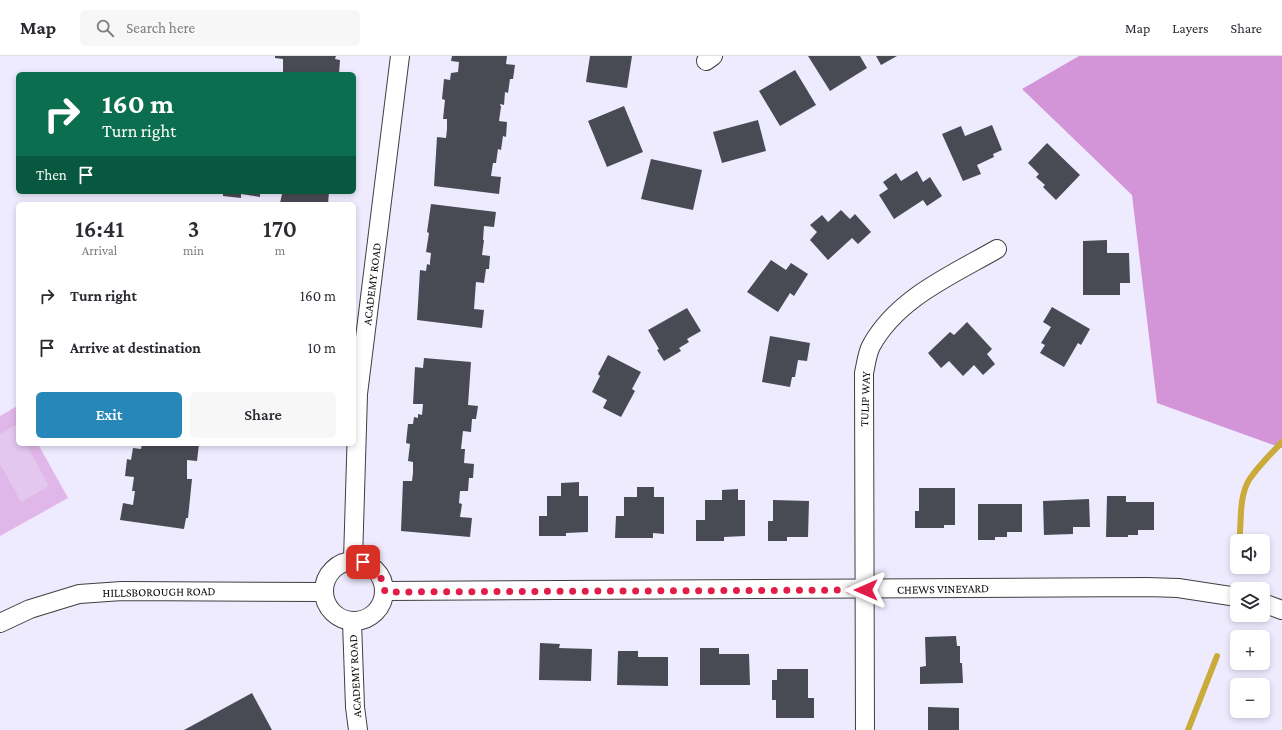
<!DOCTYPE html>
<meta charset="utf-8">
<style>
body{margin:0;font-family:"Crimson Pro",serif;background:#f7f7f7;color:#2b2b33;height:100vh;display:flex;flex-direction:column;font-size:15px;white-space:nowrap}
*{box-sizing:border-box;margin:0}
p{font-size:13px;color:#7c7c81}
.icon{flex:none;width:22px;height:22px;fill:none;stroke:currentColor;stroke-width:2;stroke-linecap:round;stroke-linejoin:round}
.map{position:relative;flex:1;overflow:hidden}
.sheet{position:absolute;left:16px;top:146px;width:340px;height:244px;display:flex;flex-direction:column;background:#fff;border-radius:6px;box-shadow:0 2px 6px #0003}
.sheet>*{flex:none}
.top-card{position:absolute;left:16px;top:16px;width:340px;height:122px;border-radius:6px;box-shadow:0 2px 6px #0003;background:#0b6e4f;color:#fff;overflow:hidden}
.buttons{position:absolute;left:1230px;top:478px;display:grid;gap:8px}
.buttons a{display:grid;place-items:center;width:40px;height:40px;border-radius:6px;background:#fff;box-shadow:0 2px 6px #0003;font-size:20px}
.pin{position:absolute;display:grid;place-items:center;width:34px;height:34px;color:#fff;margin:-17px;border-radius:8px;box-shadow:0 2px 6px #0006}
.me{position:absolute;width:44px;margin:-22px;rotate:270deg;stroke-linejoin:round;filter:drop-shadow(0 0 3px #0008)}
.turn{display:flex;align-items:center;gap:14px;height:84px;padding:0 20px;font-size:18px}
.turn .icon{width:52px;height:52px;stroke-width:2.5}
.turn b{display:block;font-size:28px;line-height:34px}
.then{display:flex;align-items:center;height:38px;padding:0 20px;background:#0003;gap:8px;font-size:15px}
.eta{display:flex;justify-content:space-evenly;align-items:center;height:68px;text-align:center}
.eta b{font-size:24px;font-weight:600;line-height:28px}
.button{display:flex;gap:8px;margin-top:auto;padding:8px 20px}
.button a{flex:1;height:46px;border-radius:6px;background:#2787b8;color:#fff;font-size:16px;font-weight:600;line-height:46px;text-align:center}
.button a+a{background:#f7f7f7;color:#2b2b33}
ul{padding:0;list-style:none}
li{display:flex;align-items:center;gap:12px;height:52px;padding:0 20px}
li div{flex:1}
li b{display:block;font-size:15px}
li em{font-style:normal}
header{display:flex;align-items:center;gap:24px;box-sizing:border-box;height:56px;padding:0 20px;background:#fff;border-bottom:1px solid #e1e1e2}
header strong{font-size:19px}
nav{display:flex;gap:22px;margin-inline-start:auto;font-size:14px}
.search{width:280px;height:36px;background:#f7f7f7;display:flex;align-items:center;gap:10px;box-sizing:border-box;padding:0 14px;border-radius:6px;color:#7c7c81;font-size:15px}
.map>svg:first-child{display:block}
</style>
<header>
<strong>Map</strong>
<div class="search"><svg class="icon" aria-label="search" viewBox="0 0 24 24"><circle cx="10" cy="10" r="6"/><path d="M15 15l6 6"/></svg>Search here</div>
<nav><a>Map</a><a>Layers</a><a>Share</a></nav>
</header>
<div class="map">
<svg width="1282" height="674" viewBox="0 0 1282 674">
<rect width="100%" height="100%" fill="#eeebff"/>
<path fill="#e1b6e8" d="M17,350l1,38h20l30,54 -68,38v-120z"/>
<path fill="#d495d8" d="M1079,0h203v392l-125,-45 -25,-208 -110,-106z"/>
<path fill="#e4c7ef" d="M16,369l2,4v15h8l23,42 -28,16 -21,-38v-30z"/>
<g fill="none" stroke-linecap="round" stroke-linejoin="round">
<g stroke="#caab39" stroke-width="6">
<path d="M1240,477c1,-17 0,-38 9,-53 9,-14 22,-26 33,-38"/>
<path d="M1188,674l29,-74"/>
</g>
</g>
<g fill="#484b54">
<path d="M275,0h61l-1,3 5,1 -1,14h-56v-15l-8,-1z"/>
<path d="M452,0h55l-1,8 9,1 -2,14h-3l-2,14 -3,-1 -1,13 -4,-1 1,3 -2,14 8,1 -1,15 -3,-1 -2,14 -3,-1 -2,14h-3l-2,13 10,1 -2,17 -65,-8 3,-49 9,1 1,-9v-10h-4l2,-19 -3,-1 2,-20 6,1 1,-7 7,-1 1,-10 -8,-1z"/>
<path d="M590,0h42l-5,32 -41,-6z"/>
<path d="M808,0h52l7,12 -37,23z"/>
<path d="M876,0h21l-16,9z"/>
<path d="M795,14l21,35 -36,21 -21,-35z"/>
<path d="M624,50l19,46 -36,15 -19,-46z"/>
<path d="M758,64l8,31 -44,12 -9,-31z"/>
<path d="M992,69l10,25 -9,4 1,3 -17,8 4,9 -18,7 -21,-47 19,-8 4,10z"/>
<path d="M1047,87l33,32 -24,25 -13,-13 2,-2 -9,-8 3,-3 -11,-11z"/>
<path d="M651,103l51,11 -9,40 -52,-11z"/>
<path d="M917,115l6,11 7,-5 12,19 -15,10 -4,-6 -29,19 -15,-24 9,-6 -5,-7 13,-9 5,8z"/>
<path d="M223,136h37v5l-19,-3v4l-18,-2z"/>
<path d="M271,136h58l-1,12 -48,-1 2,-9z"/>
<path d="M431,148l65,8 -2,15 -10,-1 -1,14h1l-2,15 8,1 -1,13h-3l-2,14 -8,-1 -2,27 10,1 -2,18 -65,-8 3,-50 6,1 1,-7 3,1v-3l1,-9 -5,-1 3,-19 -2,-1z"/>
<path d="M841,154l9,9 5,-5 16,18 -13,12 -6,-6 -24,22 -18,-20 7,-8 -7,-7 12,-10 6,7z"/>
<path d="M1107,184v13h22l1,30h-10v12h-37v-54z"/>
<path d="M771,204l15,10 5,-7 17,11 -14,22 -4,-3 -12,19 -31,-20z"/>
<path d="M1052,251l38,22 -9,16 -3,-2 -14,24 -24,-14 5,-8 -4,-2 10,-16 -8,-5z"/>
<path d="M687,252l14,23 -14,8 2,3 -10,6 2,3 -17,10 -7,-11 2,-1 -11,-19z"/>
<path d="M967,266l25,27 -5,5 8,10 -12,11 -9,-10 -11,11 -14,-15 -8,7 -13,-15 22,-21 4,3z"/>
<path d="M770,280l40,7 -3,18 -9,-1 -3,17h-3l-2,10 -28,-5z"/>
<path d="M608,299l33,17 -9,17 3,2 -14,26 -18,-9 4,-8 -15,-8 8,-16 -2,-2z"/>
<path d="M424,302l47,4 -3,43 10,1 -2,13h-4l-1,13 -8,-1 -2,18h4l-1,14 10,1 -1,14h-4l-1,13h-8l-1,12 3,1 -2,13 12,1 -2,19 -69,-6 2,-50h9l1,-8v-11l-5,-1 2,-17 -4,-1 2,-19h5l1,-7 4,1v-4l4,1 1,-11h-10l2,-37 8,1z"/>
<path d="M142,388h57l-2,17 -10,-1v19h5l-4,39h-2l-2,11 -64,-9 3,-17 10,2 2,-14h-3l2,-14 -9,-1 2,-17 4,1 2,-12 8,1z"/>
<path d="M579,426v14h9v36l-22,1v3h-27v-20h8v-20h14v-13z"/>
<path d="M637,431h17v10h10v37l-11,-1v5h-38l1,-22h8v-19h13z"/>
<path d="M919,432h36v37h-11v3h-29v-17h4z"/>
<path d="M738,433v11h7v36l-21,1v4h-28v-21h9v-20h17v-10z"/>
<path d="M1107,440h19v6h28v28h-16v5h-10v2h-22z"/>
<path d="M1089,443l1,28h-17v7l-29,1 -1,-34z"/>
<path d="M773,444l36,1 -1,36h-21v4h-19v-20h5z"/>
<path d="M978,448h44v28h-15v5h-12v3h-17z"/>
<path d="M956,580l1,10h3v17h2l1,20 -43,1v-17l6,-1 -1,-29z"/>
<path d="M540,587l20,1 -1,4 33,1 -1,32 -52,-1z"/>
<path d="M700,592h19v6h30l1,31h-50z"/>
<path d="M618,595h20v6h30v29l-51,-1z"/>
<path d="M777,613h31v29h6v20h-38v-18h-4v-20h5z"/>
<path d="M252,637l20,37h-88z"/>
<path d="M928,651l31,1v22h-31z"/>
</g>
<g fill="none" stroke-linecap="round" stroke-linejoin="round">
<g stroke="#3f3f3f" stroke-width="20">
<g id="minor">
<path d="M706,5l7,-5"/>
<path d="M353,504l5,-166 42,-338"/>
<circle cx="354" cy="535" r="30"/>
<path d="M385,535l762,-4 31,1 59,9"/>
<path d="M1263,547l19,7"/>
<path d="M352,566l3,85 3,23"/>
<path d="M0,567l30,-14 49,-15 43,-3 201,1"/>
<path d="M865,674l-1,-357c2,-9 3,-19 7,-27 26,-48 81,-71 126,-97"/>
</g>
</g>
<use href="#minor" stroke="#fff" stroke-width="18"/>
</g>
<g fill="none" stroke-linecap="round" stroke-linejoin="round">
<path stroke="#e11d48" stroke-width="7" stroke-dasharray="0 12.6" d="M363,506c14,6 19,14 22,30l481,-2"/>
</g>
<g text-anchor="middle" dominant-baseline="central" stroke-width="4" stroke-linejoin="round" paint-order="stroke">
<g font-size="12" fill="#0c0c0c" stroke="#fff">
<text transform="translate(372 228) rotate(-83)">ACADEMY ROAD</text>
<text transform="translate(865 343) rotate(-88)">TULIP WAY</text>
<text transform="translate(943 533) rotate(-1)">CHEWS VINEYARD</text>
<text transform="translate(159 536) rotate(-1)">HILLSBOROUGH ROAD</text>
<text transform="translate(355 620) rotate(-93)">ACADEMY ROAD</text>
</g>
</g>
</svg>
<div class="buttons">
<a><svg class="icon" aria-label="sound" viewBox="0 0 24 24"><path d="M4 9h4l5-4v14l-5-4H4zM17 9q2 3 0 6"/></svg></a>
<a><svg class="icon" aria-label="layers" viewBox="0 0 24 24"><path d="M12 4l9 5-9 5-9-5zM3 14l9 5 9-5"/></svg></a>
<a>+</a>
<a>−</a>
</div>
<div class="pin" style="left:363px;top:506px;background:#d93025"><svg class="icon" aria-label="arrive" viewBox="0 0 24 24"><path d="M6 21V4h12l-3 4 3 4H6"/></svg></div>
<svg class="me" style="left:866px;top:534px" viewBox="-20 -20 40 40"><path d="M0-17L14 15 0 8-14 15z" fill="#e11d48" stroke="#fff" stroke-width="4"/></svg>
<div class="top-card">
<div class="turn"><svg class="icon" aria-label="right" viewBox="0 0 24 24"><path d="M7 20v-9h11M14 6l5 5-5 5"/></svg><div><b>160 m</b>Turn right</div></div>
<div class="then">Then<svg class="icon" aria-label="arrive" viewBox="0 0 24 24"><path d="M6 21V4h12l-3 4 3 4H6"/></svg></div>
</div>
<section class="sheet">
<div class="eta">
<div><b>16:41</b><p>Arrival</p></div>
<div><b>3</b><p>min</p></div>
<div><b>170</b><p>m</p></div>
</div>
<ul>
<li><svg class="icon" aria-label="right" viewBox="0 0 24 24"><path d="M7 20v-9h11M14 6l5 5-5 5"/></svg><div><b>Turn right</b></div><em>160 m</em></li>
<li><svg class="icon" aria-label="arrive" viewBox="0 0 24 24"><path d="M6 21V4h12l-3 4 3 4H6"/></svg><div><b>Arrive at destination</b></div><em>10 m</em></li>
</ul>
<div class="button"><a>Exit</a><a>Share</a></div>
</section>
</div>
